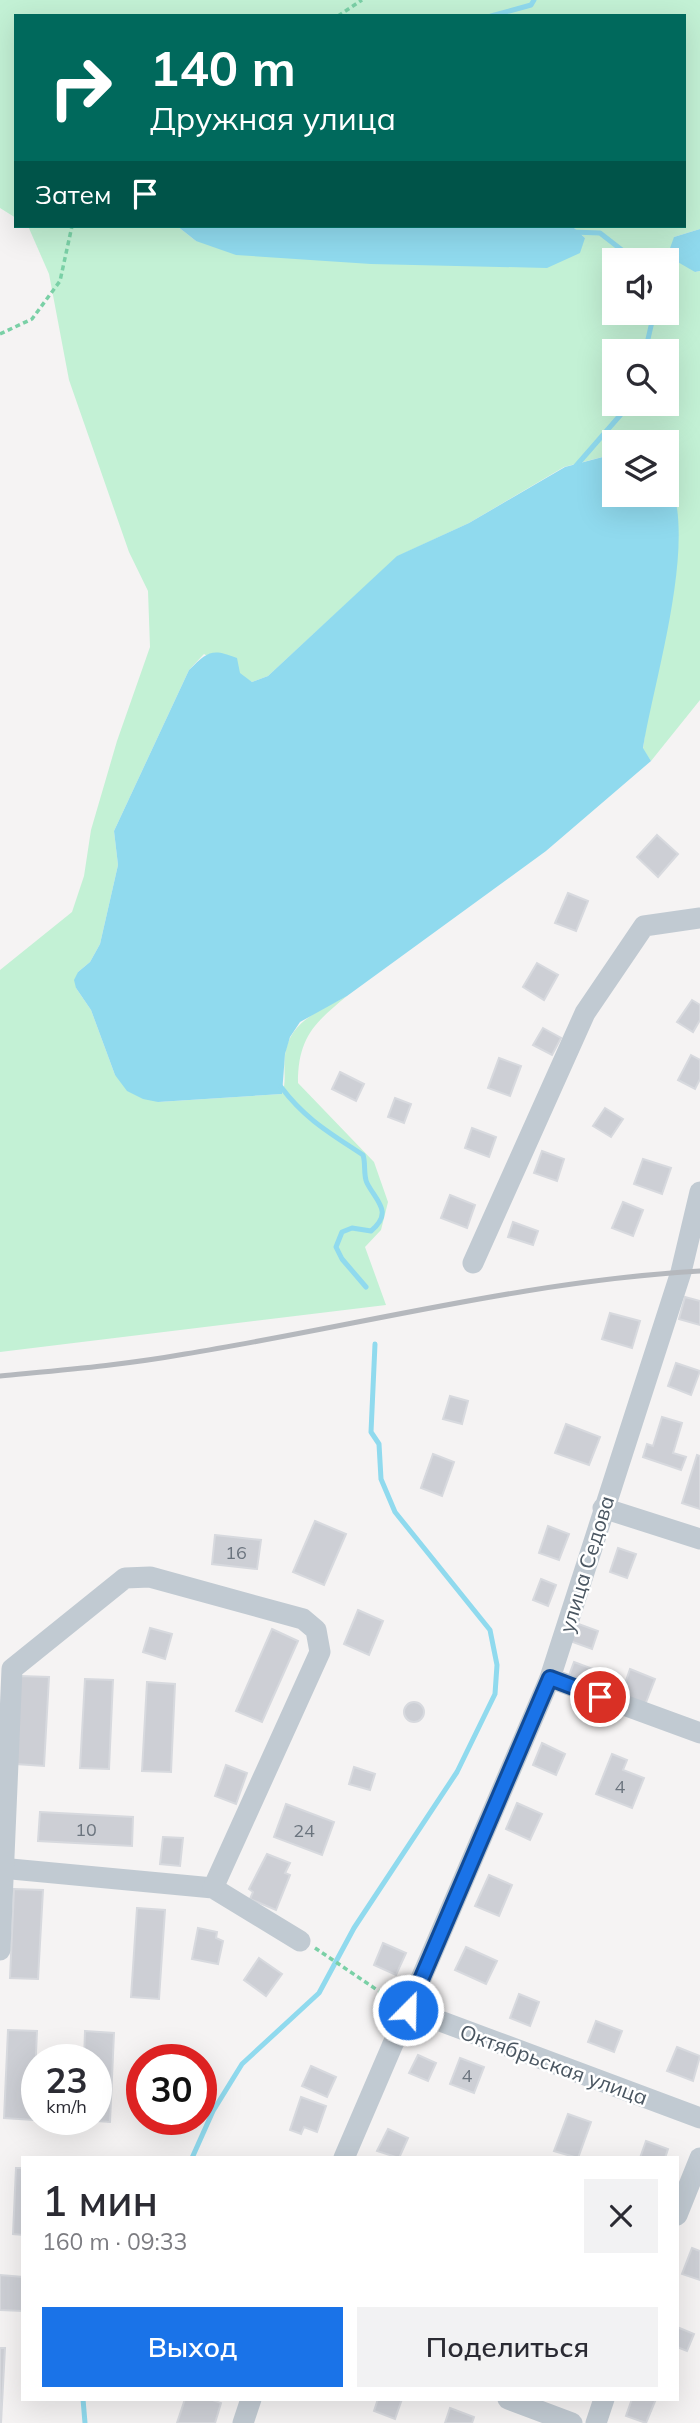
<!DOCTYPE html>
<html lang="ru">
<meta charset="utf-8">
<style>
body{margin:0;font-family:Mulish,sans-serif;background:#f2f2f3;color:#2b2b33;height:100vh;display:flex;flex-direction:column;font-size:26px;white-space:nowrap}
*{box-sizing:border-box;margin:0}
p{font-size:23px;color:#7c7c81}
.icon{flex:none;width:38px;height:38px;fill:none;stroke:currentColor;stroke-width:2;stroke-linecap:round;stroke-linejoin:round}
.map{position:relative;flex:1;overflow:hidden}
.sheet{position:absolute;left:21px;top:2156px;width:658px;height:245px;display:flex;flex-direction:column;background:#fff;border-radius:0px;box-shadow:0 7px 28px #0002}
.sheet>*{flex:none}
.banner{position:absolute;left:14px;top:14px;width:672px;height:214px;border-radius:0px;box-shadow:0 7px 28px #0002;background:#00695c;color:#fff;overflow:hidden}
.tools{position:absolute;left:602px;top:248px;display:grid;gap:14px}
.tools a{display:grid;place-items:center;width:77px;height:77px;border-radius:0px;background:#fff;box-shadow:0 7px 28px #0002;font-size:35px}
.speed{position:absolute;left:21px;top:2044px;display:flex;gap:14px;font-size:35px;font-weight:700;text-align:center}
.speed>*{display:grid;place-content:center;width:91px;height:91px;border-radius:50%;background:#fff;box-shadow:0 7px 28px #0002;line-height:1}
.speed small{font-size:18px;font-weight:400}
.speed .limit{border:10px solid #d22;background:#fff;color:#111}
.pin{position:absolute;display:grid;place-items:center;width:60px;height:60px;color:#fff;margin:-30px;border:4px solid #fff;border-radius:50%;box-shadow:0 2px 7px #0007}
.me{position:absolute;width:77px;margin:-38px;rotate:23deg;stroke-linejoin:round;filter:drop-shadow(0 0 5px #0008)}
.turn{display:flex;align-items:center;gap:24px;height:147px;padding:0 21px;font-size:32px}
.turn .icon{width:91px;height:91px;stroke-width:2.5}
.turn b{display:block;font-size:49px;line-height:60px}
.then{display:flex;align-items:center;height:66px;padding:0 21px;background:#0003;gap:14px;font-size:26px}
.round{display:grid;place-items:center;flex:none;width:74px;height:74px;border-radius:0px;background:#f2f2f3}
.overview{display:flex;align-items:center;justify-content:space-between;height:119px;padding:0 21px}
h1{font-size:42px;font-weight:600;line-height:52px}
.button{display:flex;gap:14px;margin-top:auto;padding:14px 21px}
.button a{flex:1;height:80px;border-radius:0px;background:#1a73e8;color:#fff;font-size:28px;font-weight:600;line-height:80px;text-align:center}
.button a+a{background:#f2f2f3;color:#2b2b33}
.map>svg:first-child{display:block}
</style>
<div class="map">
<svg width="700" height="2423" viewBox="0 0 700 2423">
<rect width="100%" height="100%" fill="#f5f3f3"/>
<path fill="#c3f1d5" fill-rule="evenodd" d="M0,0h700v229l-26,8 21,35 5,-1v429l-49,61 -8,-12 34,-260 -10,-14v-32h-53v11l-50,13 -95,56 -71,33 -130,120 -16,6 -48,-28 -15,16 -75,161 4,34 -18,79 -10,18 -12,10 -2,16 15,22 24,65 43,27 124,-8c5,-13 1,-26 3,-39 4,-34 36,-45 62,-59 -33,27 -49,42 -49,87l76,79 14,40 -7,28 -16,17 21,58 -386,47v-382l72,-58 12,-36 7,-46 26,-89 33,-94 -2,-56 -19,-39 -60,-172 -20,-106 -21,-48h149l19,15 389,-3 -13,-12h112v-210h-668v202l-16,-10zM614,261h53v52h-53zM614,352h53v52h-53z"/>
<g fill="#90daee">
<path d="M177,226h395l13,12 -5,15 -33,15 -176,-4 -135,-9 -40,-14z"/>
<path d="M700,229v42l-5,1 -19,-11 -7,-10 5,-14z"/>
<path d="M614,454v41h53v-20c33,60 -13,204 -24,273l8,13 -105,90 -199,145 -47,26 -10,15 -5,17 -3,40 -124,8 -15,-3 -16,-8 -12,-16 -24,-65 -15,-22 -2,-8 4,-8 12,-10 10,-18 18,-79 -4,-34 75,-161c19,-19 23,-22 48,-12l3,15 12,9 16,-6 129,-120 72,-33 96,-56z"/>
</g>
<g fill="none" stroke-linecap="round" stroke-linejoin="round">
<g stroke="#90daee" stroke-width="5">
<path d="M491,16l40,-11 3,-5"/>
<path d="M572,232l28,1 36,28"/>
<path d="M645,352l9,-39"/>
<path d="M575,467l55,-63"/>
<path d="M281,1087c25,33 49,46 82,68 3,8 0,20 4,28 9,18 27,29 4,48l-19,-3 -10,4 -6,15 6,12 24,28"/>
<path d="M192,2158l21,-47 29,-47 77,-71 35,-65 103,-156 38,-78 2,-29 -7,-35 -95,-118 -14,-33 -2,-35 -8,-12 4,-88"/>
<path d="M83,2399l2,24"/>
</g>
</g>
<g fill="#cdcfd5" stroke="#d7d9de" stroke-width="2">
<path d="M657,835l21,19 -20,23 -21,-20z"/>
<path d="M568,893l20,8 -12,30 -21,-8z"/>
<path d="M537,963l21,12 -14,25 -21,-13z"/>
<path d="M692,1000l8,5v15l-7,12 -16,-10z"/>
<path d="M543,1028l18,10 -9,17 -19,-10z"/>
<path d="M691,1055l9,5v19l-5,10 -17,-9z"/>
<path d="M499,1058l22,8 -11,30 -22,-8z"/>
<path d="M340,1072l24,12 -8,17 -24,-12z"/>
<path d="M395,1098l16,6 -7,19 -16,-6z"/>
<path d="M605,1108l18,11 -12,18 -18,-11z"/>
<path d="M472,1128l24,9 -7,20 -24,-9z"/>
<path d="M542,1151l22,8 -7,22 -23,-8z"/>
<path d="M643,1159l28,9 -9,26 -28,-10z"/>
<path d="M450,1195l25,10 -8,23 -26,-10z"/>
<path d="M623,1202l20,8 -10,26 -21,-8z"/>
<path d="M513,1222l25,9 -5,14 -25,-8z"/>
<path d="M685,1297l15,4v24l-21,-6z"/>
<path d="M610,1313l30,8 -8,27 -30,-9z"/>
<path d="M676,1363l24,8 -9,24 -23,-9z"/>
<path d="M450,1396l18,5 -6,23 -19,-5z"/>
<path d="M662,1417l20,6 -9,30 13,4 -5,13 -38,-13 4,-13 6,2z"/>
<path d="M566,1424l34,13 -11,28 -34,-12z"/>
<path d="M433,1454l21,8 -12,34 -21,-8z"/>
<path d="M697,1455l3,1v53l-18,-6z"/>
<path d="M315,1521l31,13 -22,51 -31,-13z"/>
<path d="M548,1526l21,8 -10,26 -20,-7z"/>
<path d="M215,1535l46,5 -4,29 -45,-5z"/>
<path d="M618,1548l18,6 -9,24 -17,-6z"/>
<path d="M541,1579l15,6 -8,21 -15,-6z"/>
<path d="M358,1610l25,11 -14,34 -25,-11z"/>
<path d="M573,1622l25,9 -6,18 -25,-9z"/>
<path d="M150,1628l22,6 -7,25 -22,-7z"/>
<path d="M272,1629l26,12 -36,81 -26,-11z"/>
<path d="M574,1662l19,7 -7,19 -19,-7z"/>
<path d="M630,1669l25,10 -10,26 -24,-10z"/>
<path d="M20,1676l29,1 -5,89 -28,-2z"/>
<path d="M85,1679l28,1 -4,89 -29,-1z"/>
<path d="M147,1682l28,2 -4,88 -29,-1z"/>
<circle cx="414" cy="1712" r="10"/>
<path d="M542,1743l23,11 -9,21 -23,-10z"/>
<path d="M612,1754l15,6 -4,10 21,8 -12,30 -36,-14z"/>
<path d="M226,1765l21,8 -11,31 -21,-8z"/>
<path d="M354,1767l21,7 -5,16 -21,-6z"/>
<path d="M517,1803l25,11 -12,26 -24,-11z"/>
<path d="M286,1804l48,18 -12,33 -48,-18z"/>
<path d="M40,1812l93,5 -1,29 -94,-5z"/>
<path d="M163,1837l20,1 -3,28 -20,-2z"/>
<path d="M267,1854l23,9 -5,10 5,2 -14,35 -26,-11 3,-7 -4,-3z"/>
<path d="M489,1875l23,10 -13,31 -24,-10z"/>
<path d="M14,1889l29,1 -5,89 -28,-1z"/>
<path d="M137,1908l28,2 -6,89 -28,-2z"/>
<path d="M198,1928l19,4 -1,6 7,3 -5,23 -26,-5z"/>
<path d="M383,1943l23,10 -10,22 -22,-10z"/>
<path d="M466,1947l31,14 -11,23 -31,-14z"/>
<path d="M259,1958l23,16 -16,22 -22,-16z"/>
<path d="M519,1994l20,8 -9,24 -20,-8z"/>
<path d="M596,2021l26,10 -8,21 -26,-10z"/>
<path d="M8,2030l29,1 -4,89 -29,-2z"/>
<path d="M85,2031l29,2 -4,89 -29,-2 15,-1v-59h-12z"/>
<path d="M677,2047l23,9 -7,25 -26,-10z"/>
<path d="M418,2055l18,8 -8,18 -19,-8z"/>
<path d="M460,2058l24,9 -10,26 -24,-9z"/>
<path d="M311,2066l25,11 -9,20 -25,-11z"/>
<path d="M301,2097l25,9 -9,26 -13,-5 -3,7 -11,-4z"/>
<path d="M568,2114l23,8 -13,36 -24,-7z"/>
<path d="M388,2129l20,9 -9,20 -22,-7z"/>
<path d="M646,2141l22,8 -3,9h-25z"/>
<path d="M16,2168h7v67l-10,-1z"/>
<path d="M692,2248l8,3v29l-18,-6z"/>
<path d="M0,2275l23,2v34l-23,-1z"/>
<path d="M677,2327l17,7 -7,17 -10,-4z"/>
<path d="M0,2348h5l-4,75h-1z"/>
<path d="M185,2399h25l11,4 -6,20h-38z"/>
<path d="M378,2399h24l-7,20 -21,-8z"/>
<path d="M632,2399h24l-10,24 -20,-7z"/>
<path d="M450,2408l24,9 -2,6h-27z"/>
</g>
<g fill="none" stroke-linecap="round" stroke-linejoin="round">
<g stroke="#7ad0a6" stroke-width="3.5" stroke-dasharray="5 3.5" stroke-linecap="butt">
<path d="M338,16l24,-16"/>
<path d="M0,334l32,-15 28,-38 12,-55"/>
<path d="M315,1948l77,52"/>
</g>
<g stroke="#c1cad2" stroke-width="21">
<path d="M473,1263l112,-250 59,-87 56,-8"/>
<path d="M603,1508l97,31"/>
<path d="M550,1678l150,55"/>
<path d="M0,1868l213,20 87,53"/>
<path d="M0,1950l12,-281 113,-91 25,-1 153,42 13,11 4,22 -107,236"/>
<path d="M408,2009l292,109"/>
<path d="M344,2158l206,-480 131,-406 19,-80"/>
<path d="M677,2215l23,-57"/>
<path d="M508,2399l64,24"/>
<path d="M243,2423l8,-24"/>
<path d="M596,2423l8,-24"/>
</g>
<path stroke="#b5b8bd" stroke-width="5" d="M0,1376c62,-6 124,-11 185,-22 172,-28 341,-73 515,-83"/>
</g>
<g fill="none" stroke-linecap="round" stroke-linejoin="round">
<g stroke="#114b97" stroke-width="18">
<path id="route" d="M408,2010l142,-332 50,19"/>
</g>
<use href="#route" stroke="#1a73e8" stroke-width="12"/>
</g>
<g text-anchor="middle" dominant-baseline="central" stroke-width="5" stroke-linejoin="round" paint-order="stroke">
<g font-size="18" fill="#6b747e">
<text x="236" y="1552">16</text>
<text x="620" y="1786">4</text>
<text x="86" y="1829">10</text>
<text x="304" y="1830">24</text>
<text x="467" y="2075">4</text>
</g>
<g font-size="21" fill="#4a5661" stroke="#fff">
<text transform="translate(586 1564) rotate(-73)">улица Седова</text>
<text transform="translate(554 2064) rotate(20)">Октябрьская улица</text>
</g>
</g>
</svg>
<div class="tools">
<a><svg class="icon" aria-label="sound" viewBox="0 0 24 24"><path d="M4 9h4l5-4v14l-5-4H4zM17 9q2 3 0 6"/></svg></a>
<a><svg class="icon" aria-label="search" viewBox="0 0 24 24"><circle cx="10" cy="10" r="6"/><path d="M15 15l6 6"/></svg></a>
<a><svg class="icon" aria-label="layers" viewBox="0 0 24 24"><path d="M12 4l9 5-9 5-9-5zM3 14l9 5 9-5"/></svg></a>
</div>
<div class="speed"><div>23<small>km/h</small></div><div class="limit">30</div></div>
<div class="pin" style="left:600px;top:1697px;background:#d93025"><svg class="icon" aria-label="arrive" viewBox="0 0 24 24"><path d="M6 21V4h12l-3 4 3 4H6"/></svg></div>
<svg class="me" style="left:408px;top:2010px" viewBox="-20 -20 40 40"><circle r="17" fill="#1a73e8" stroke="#fff" stroke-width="3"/><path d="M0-11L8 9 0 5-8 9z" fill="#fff"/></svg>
<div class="banner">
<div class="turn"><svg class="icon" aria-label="right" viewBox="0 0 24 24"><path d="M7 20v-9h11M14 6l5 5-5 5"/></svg><div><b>140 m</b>Дружная улица</div></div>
<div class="then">Затем<svg class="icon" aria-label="arrive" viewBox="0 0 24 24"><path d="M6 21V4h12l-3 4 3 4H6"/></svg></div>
</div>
<section class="sheet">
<div class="overview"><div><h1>1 мин</h1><p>160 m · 09:33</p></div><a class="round"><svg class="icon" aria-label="close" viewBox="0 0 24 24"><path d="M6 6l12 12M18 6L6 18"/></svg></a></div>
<div class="button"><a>Выход</a><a>Поделиться</a></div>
</section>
</div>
